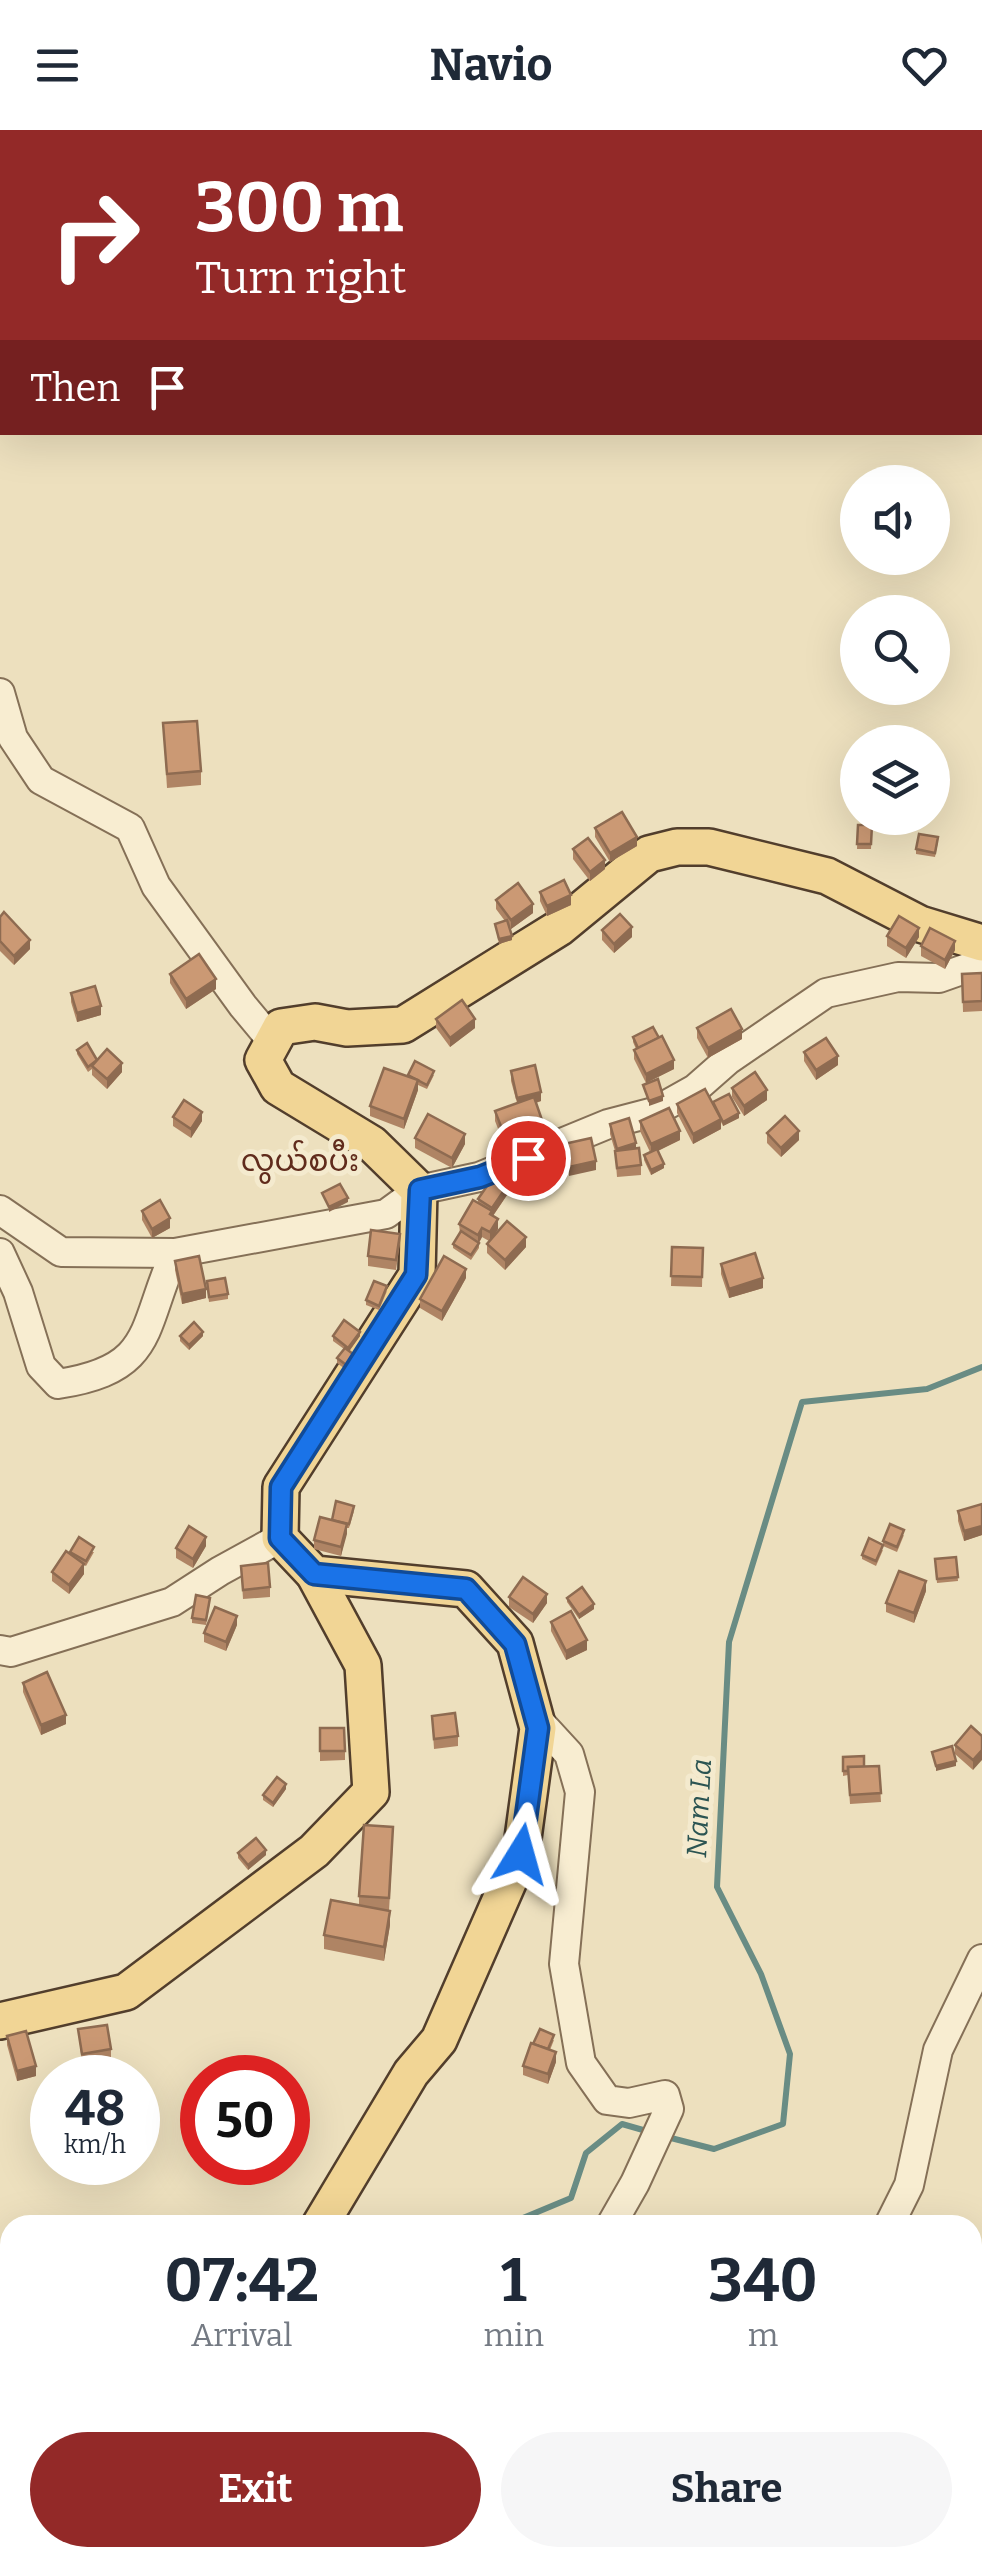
<!DOCTYPE html>
<meta charset="utf-8">
<style>
body{margin:0;font-family:Bitter,"Noto Sans Myanmar",serif;background:#f6f6f7;color:#1f2937;height:100vh;display:flex;flex-direction:column;font-size:38px;white-space:nowrap}
*{box-sizing:border-box;margin:0}
p{font-size:32px;color:#747a83}
.icon{flex:none;width:55px;height:55px;fill:none;stroke:currentColor;stroke-width:2;stroke-linecap:round;stroke-linejoin:round}
.map{position:relative;flex:1;overflow:hidden}
.side{position:absolute;left:0px;top:2085px;width:982px;height:352px;display:flex;flex-direction:column;background:#fff;border-radius:30px 30px 0 0;box-shadow:0 10px 40px #0002}
.side>*{flex:none}
.banner{position:absolute;left:0px;top:0px;width:982px;height:305px;box-shadow:0 10px 40px #0002;background:#932928;color:#fff;overflow:hidden}
.buttons{position:absolute;left:840px;top:335px;display:grid;gap:20px}
.buttons a{display:grid;place-items:center;width:110px;height:110px;border-radius:50%;background:#fff;box-shadow:0 10px 40px #0002;font-size:50px}
.speed{position:absolute;left:30px;top:1925px;display:flex;gap:20px;font-size:50px;font-weight:700;text-align:center}
.speed>*{display:grid;place-content:center;width:130px;height:130px;border-radius:50%;background:#fff;box-shadow:0 10px 40px #0002;line-height:1}
.speed small{font-size:25px;font-weight:400}
.speed .limit{border:15px solid #d22;background:#fff;color:#111}
.pin{position:absolute;display:grid;place-items:center;width:85px;height:85px;color:#fff;margin:-42px;border:5px solid #fff;border-radius:50%;box-shadow:0 2px 10px #0007}
.me{position:absolute;width:110px;margin:-55px;rotate:8deg;stroke-linejoin:round;filter:drop-shadow(0 0 8px #0008)}
.turn{display:flex;align-items:center;gap:35px;height:210px;padding:0 30px;font-size:45px}
.turn .icon{width:130px;height:130px;stroke-width:2.5}
.turn b{display:block;font-size:70px;line-height:85px}
.then{display:flex;align-items:center;height:95px;padding:0 30px;background:#0003;gap:20px;font-size:38px}
.eta{display:flex;justify-content:space-evenly;align-items:center;height:170px;text-align:center}
.eta b{font-size:60px;font-weight:700;line-height:70px}
.cta{display:flex;gap:20px;margin-top:auto;padding:20px 30px}
.cta a{flex:1;height:115px;border-radius:60px;background:#932928;color:#fff;font-size:40px;font-weight:700;line-height:115px;text-align:center}
.cta a+a{background:#f6f6f7;color:#1f2937}
header{display:flex;justify-content:space-between;align-items:center;height:130px;padding:0 30px;background:#fff;font-size:45px;font-weight:700}
.map>svg:first-child{display:block}
</style>
<header><svg class="icon" aria-label="menu" viewBox="0 0 24 24"><path d="M4 6h16M4 12h16M4 18h16"/></svg>Navio<svg class="icon" aria-label="heart" viewBox="0 0 24 24"><path d="M12 20l-8-8c-3-5 5-10 8-4 3-6 11-1 8 4z"/></svg></header>
<div class="map">
<svg width="982" height="2436" viewBox="0 0 982 2436">
<rect width="100%" height="100%" fill="#ede0be"/>
<g fill="none" stroke-linecap="round" stroke-linejoin="round">
<g stroke="#698c84" stroke-width="6">
<path d="M667,2007l47,12 69,-25 7,-70 -29,-80 -44,-87 12,-245 73,-240 125,-13 55,-22"/>
<path d="M506,2095l65,-27 15,-45 36,-29 28,8"/>
<path d="M404,2436l12,-8"/>
</g>
<g stroke="#857057" stroke-width="32">
<g id="minor">
<path d="M0,563l13,45 28,42 89,48 26,58 87,120 30,36"/>
<path d="M0,1080l61,42 114,1 211,-39 33,-24 60,-13 129,-53 46,-12 41,-23 33,-29 98,-67 72,-16 41,1 34,-12 9,-6"/>
<path d="M0,1123l18,39 23,74 17,18c98,-15 83,-56 117,-131"/>
<path d="M0,1520l11,2 161,-50 48,-31 60,-33"/>
<path d="M535,1587l34,37 11,38 -16,172 17,99 26,37 22,3 36,-8 4,14 -34,74 -24,42"/>
<path d="M889,2095l20,-40 29,-135 44,-91"/>
<path d="M689,2436l4,-8"/>
</g>
</g>
<g stroke="#523e2c" stroke-width="40">
<g id="major">
<path d="M0,1891l126,-29 188,-141 57,-59 -8,-127 -49,-91"/>
<path d="M320,2095l91,-152 28,-33 82,-187 17,-125 -23,-85 -49,-54 -152,-15 -34,-36 1,-51 136,-212 2,-85 -47,-46 -94,-57 -15,-27 18,-33 34,-5 32,6 56,-3 156,-97 90,-74 28,-7h32l118,29 93,48 62,19"/>
<path d="M0,2401l10,-8"/>
</g>
</g>
<use href="#minor" stroke="#f8edd1" stroke-width="28"/>
<use href="#major" stroke="#f1d595" stroke-width="35"/>
</g>
<g fill="#af8464">
<path d="M163,593l38,48v14l-34,3z"/>
<path d="M858,695h14l-1,24h-14z"/>
<path d="M595,698l42,18 -27,16 -15,-25z"/>
<path d="M938,712l-3,15 -19,-3v-5z"/>
<path d="M573,719l32,20 -15,12 -17,-22z"/>
<path d="M540,762l31,13 -24,11 -7,-15z"/>
<path d="M496,770l37,13 -22,16 -2,-3 3,14 -13,4 -4,-20 10,-3 -9,-12z"/>
<path d="M0,787l30,32 -16,16 -14,-14z"/>
<path d="M602,800l30,7 -18,16 -12,-13z"/>
<path d="M887,806l32,1 -13,21 -19,-12z"/>
<path d="M921,816l34,4 -10,19 -24,-13z"/>
<path d="M982,843v38l-19,1 -1,-38z"/>
<path d="M170,844l46,15 -30,20 -16,-26z"/>
<path d="M71,863l30,22 -24,7 -6,-20z"/>
<path d="M436,889l39,9 -25,19 -14,-19z"/>
<path d="M697,898l45,11 -34,19 -11,-20z"/>
<path d="M633,907l41,32 -28,14 -12,-24v-9l2,-1 -3,-7z"/>
<path d="M77,920l20,10 25,12 -15,17 -15,-14v-6l-4,3 -11,-18z"/>
<path d="M804,922l34,13 -22,15 -12,-19z"/>
<path d="M511,941l30,30 -5,2 6,27 -38,14 -9,-23v-10l22,-8 -6,-22z"/>
<path d="M434,945l-7,14 -9,-4v5l-14,39 -34,-13v-10l38,-29z"/>
<path d="M732,958l35,12 -23,16 -12,-19z"/>
<path d="M677,974h36l26,14 -16,8 -2,-4v7l-28,15 -16,-31z"/>
<path d="M173,987l29,4 -11,17 -18,-12z"/>
<path d="M640,991l40,19 -22,11 6,17 -13,7 -7,-15v-5l6,-3 -10,-21z"/>
<path d="M610,994l26,24 5,17v10l-24,2 -2,-26 -5,-17z"/>
<path d="M767,1003l32,7 -18,17 -14,-14z"/>
<path d="M415,1008l50,6 -13,24 -37,-20z"/>
<path d="M507,1065l-14,21 5,13 -4,7 32,11 -21,23 -18,-17v-9l2,-3 -7,-4 -3,6v5l-8,12 -18,-12v-4l7,-11 -1,-9 19,-21v-4z"/>
<path d="M142,1081l28,17 -18,10 -10,-18z"/>
<path d="M400,1113l-4,27 -28,-4v-10z"/>
<path d="M672,1117l31,1 -1,39 -31,-1z"/>
<path d="M175,1131l31,37 -24,6 -7,-34z"/>
<path d="M721,1134l42,24 -34,10 -8,-24z"/>
<path d="M466,1148l-24,43 -22,-13v-9z"/>
<path d="M207,1156l21,8v5l-19,3z"/>
<path d="M387,1161l-8,19 -13,-5v-5z"/>
<path d="M180,1206h23l-14,14 -9,-9z"/>
<path d="M333,1206h27l-11,15 8,11 -8,10 -12,-9v-5l7,-9 -11,-8z"/>
<path d="M982,1374v31l-18,6 -6,-20v-10z"/>
<path d="M354,1381l-5,17h-2l-6,28 -27,-7v-9z"/>
<path d="M904,1405l-7,17 -14,-6v-5z"/>
<path d="M206,1416l-13,22 -17,-10v-10z"/>
<path d="M883,1420l-7,16 -14,-7v-4z"/>
<path d="M70,1422h24l-8,14 -2,-1v9l-15,20 -17,-13v-9l18,-18z"/>
<path d="M956,1427l2,24 -21,2 -2,-24z"/>
<path d="M241,1436l29,21v10l-27,2z"/>
<path d="M926,1461l-12,32 -28,-11v-9z"/>
<path d="M509,1467l38,6 -14,20 -24,-16z"/>
<path d="M567,1468l27,11 -15,10 -12,-17z"/>
<path d="M210,1472l-4,23 -14,-2v-5z"/>
<path d="M551,1492l36,28 -21,10 -15,-29z"/>
<path d="M237,1495l-11,26 -22,-9v-9z"/>
<path d="M23,1553l43,41 -25,11 -18,-43z"/>
<path d="M432,1586l26,20v10l-24,3z"/>
<path d="M320,1598l25,23v9l-25,1z"/>
<path d="M982,1606l-9,34 -18,-16v-9z"/>
<path d="M843,1627l21,9h15l2,36 -31,2 -2,-29 -5,1z"/>
<path d="M286,1659l-13,18 -10,-7v-5z"/>
<path d="M393,1711l-4,70 1,14 -6,36 -60,-12v-14l35,-30v-9z"/>
<path d="M238,1723l28,2 -18,15 -10,-12z"/>
<path d="M78,1899l33,20v10l-29,4z"/>
<path d="M7,1906l29,40 -19,5 -10,-36z"/>
<path d="M554,1910l-4,10 6,12 -8,22 -25,-9v-9l10,-22z"/>
<path d="M202,2018v14h25l-4,11 -23,-8v-10z"/>
</g>
<g fill="#8e6b51">
<path d="M637,707v9l-27,16v-9z"/>
<path d="M605,730v9l-15,12v-9z"/>
<path d="M571,765v10l-24,11v-10z"/>
<path d="M533,774v9l-22,16v-9z"/>
<path d="M632,797v10l-18,16v-9z"/>
<path d="M919,798v9l-13,21v-10z"/>
<path d="M512,806v4l-13,4v-5z"/>
<path d="M30,810v9l-16,16v-9z"/>
<path d="M955,811v9l-10,19v-9z"/>
<path d="M216,849v10l-30,20v-10z"/>
<path d="M101,876v9l-24,7v-9z"/>
<path d="M475,889v9l-25,19v-9z"/>
<path d="M742,899v10l-34,19v-10z"/>
<path d="M838,926v9l-22,15v-10z"/>
<path d="M674,930v9l-28,14v-9z"/>
<path d="M122,933v9l-15,17v-10z"/>
<path d="M418,950v10l-14,39v-10z"/>
<path d="M767,960v10l-23,16v-10z"/>
<path d="M541,962v9l-24,6v-9z"/>
<path d="M663,966v5l-14,5v-5z"/>
<path d="M202,982v9l-11,17v-9z"/>
<path d="M739,983v5l-16,8v-4z"/>
<path d="M721,989v10l-28,15v-10z"/>
<path d="M542,990v10l-38,14v-10z"/>
<path d="M680,1001v9l-29,14v-10z"/>
<path d="M799,1001v9l-18,17v-9z"/>
<path d="M465,1004v10l-13,24v-10z"/>
<path d="M636,1013v10l-19,5v-9z"/>
<path d="M596,1031v9l-27,6v-9z"/>
<path d="M664,1034v4l-13,7v-5z"/>
<path d="M507,1056v9l-15,22 -2,-3 2,-6z"/>
<path d="M348,1068v4l-19,10v-5z"/>
<path d="M170,1088v10l-18,10v-9z"/>
<path d="M498,1089v10l-8,13v-10z"/>
<path d="M482,1098v9l-4,7v-9z"/>
<path d="M526,1107v10l-21,23v-10z"/>
<path d="M466,1139v9l-24,43v-10z"/>
<path d="M763,1148v10l-34,10v-9z"/>
<path d="M206,1159v9l-24,6v-10z"/>
<path d="M203,1202v4l-14,14v-5z"/>
<path d="M360,1202v4l-12,17v-5z"/>
<path d="M347,1394v10l-6,22v-9z"/>
<path d="M982,1396v9l-18,6v-10z"/>
<path d="M206,1407v9l-13,22v-9z"/>
<path d="M84,1434v10l-15,20v-9z"/>
<path d="M926,1451v10l-12,32v-10z"/>
<path d="M547,1464v9l-14,20v-9z"/>
<path d="M594,1474v5l-15,10v-4z"/>
<path d="M237,1486v9l-11,26v-9z"/>
<path d="M587,1510v10l-21,10v-9z"/>
<path d="M66,1585v9l-25,11v-10z"/>
<path d="M982,1620v10l-9,10v-10z"/>
<path d="M956,1631v5l-20,5v-5z"/>
<path d="M286,1654v5l-13,18v-4z"/>
<path d="M266,1720v5l-18,15v-5z"/>
<path d="M390,1781v14l-6,36v-14z"/>
<path d="M556,1922v10l-8,22v-10z"/>
<path d="M36,1936v10l-19,5v-10z"/>
</g>
<g fill="#cb9974" stroke="#8e6b51" stroke-width="2.5">
<path d="M197,591l4,50 -34,3 -4,-51z"/>
<path d="M622,682l15,25 -27,16 -15,-25z"/>
<path d="M858,695h14l-1,19h-14z"/>
<path d="M919,704l19,3 -3,16 -19,-4z"/>
<path d="M588,708l17,22 -15,12 -17,-23z"/>
<path d="M564,750l7,15 -24,11 -7,-14z"/>
<path d="M518,753l15,21 -22,16 -15,-20z"/>
<path d="M4,782l26,28 -16,16 -14,-15v-24z"/>
<path d="M620,784l12,13 -18,17 -12,-14z"/>
<path d="M899,786l20,12 -13,20 -19,-12z"/>
<path d="M507,790l5,16 -13,3 -4,-15z"/>
<path d="M930,798l25,13 -10,19 -24,-14z"/>
<path d="M199,824l17,25 -30,20 -16,-25z"/>
<path d="M982,843v28l-19,1 -1,-28z"/>
<path d="M95,856l6,20 -24,7 -6,-20z"/>
<path d="M462,870l13,19 -25,19 -14,-19z"/>
<path d="M731,879l11,20 -34,19 -11,-20z"/>
<path d="M653,897l6,11 -21,10 -5,-11z"/>
<path d="M662,906l12,24 -28,14 -12,-24z"/>
<path d="M826,908l12,18 -22,14 -12,-18z"/>
<path d="M87,913l10,17 -9,7 -11,-17z"/>
<path d="M107,919l15,14 -15,16 -15,-13z"/>
<path d="M415,931l19,10 -7,14 -19,-10z"/>
<path d="M535,935l6,27 -24,6 -6,-27z"/>
<path d="M384,938l34,12 -14,39 -34,-13z"/>
<path d="M755,942l12,18 -23,16 -12,-18z"/>
<path d="M658,949l5,17 -14,5 -6,-16z"/>
<path d="M705,959l16,30 -28,15 -16,-30z"/>
<path d="M729,964l10,19 -16,9 -10,-20z"/>
<path d="M534,967l8,23 -38,14 -9,-23z"/>
<path d="M184,970l18,12 -11,17 -18,-12z"/>
<path d="M669,978l11,23 -29,13 -11,-23z"/>
<path d="M428,984l37,20 -13,24 -37,-20z"/>
<path d="M785,986l14,15 -18,17 -14,-15z"/>
<path d="M629,988l7,25 -19,6 -7,-25z"/>
<path d="M591,1008l5,23 -27,6 -5,-23z"/>
<path d="M639,1018l2,17 -24,3 -2,-17z"/>
<path d="M657,1019l7,15 -13,6 -7,-15z"/>
<path d="M494,1046l13,10 -15,22 -14,-9z"/>
<path d="M340,1054l8,14 -19,9 -7,-14z"/>
<path d="M160,1070l10,18 -18,11 -10,-18z"/>
<path d="M473,1070l19,11 -2,3 8,5 -8,13 -8,-4 -4,7 -19,-11z"/>
<path d="M507,1091l19,16 -21,23 -18,-16z"/>
<path d="M371,1100l29,4 -4,26 -28,-4z"/>
<path d="M461,1101l18,12 -8,12 -18,-11z"/>
<path d="M672,1117l31,1 -1,29 -31,-1z"/>
<path d="M755,1123l8,25 -34,11 -8,-25z"/>
<path d="M199,1126l7,33 -24,5 -7,-33z"/>
<path d="M444,1126l22,13 -24,42 -22,-12z"/>
<path d="M225,1148l3,16 -19,3 -2,-16z"/>
<path d="M374,1151l13,5 -8,20 -13,-6z"/>
<path d="M344,1190l16,12 -12,16 -15,-12z"/>
<path d="M194,1192l9,10 -14,13 -9,-9z"/>
<path d="M345,1218l12,9 -8,10 -12,-9z"/>
<path d="M336,1371l18,5 -5,18 -17,-4z"/>
<path d="M982,1374v22l-18,5 -6,-20z"/>
<path d="M320,1387l27,7 -6,23 -27,-7z"/>
<path d="M890,1394l14,6 -7,17 -14,-6z"/>
<path d="M189,1396l17,11 -13,22 -17,-11z"/>
<path d="M79,1407l15,10 -8,14 -16,-9z"/>
<path d="M869,1408l14,7 -7,16 -14,-6z"/>
<path d="M66,1421l18,13 -15,21 -17,-13z"/>
<path d="M956,1427l2,20 -21,2 -2,-20z"/>
<path d="M268,1433l2,24 -27,3 -2,-24z"/>
<path d="M899,1441l27,10 -12,32 -28,-10z"/>
<path d="M523,1447l24,17 -14,20 -24,-17z"/>
<path d="M582,1457l12,17 -15,11 -12,-17z"/>
<path d="M196,1465l14,3 -4,22 -14,-2z"/>
<path d="M215,1477l22,9 -11,26 -22,-9z"/>
<path d="M571,1481l16,29 -21,11 -15,-29z"/>
<path d="M47,1542l19,43 -25,10 -18,-42z"/>
<path d="M455,1583l3,23 -24,3 -2,-23z"/>
<path d="M971,1596l11,10v14l-9,10 -18,-15z"/>
<path d="M320,1598h24l1,23h-25z"/>
<path d="M952,1616l4,15 -20,5 -4,-14z"/>
<path d="M864,1626v11h-16v4h-5v-14z"/>
<path d="M879,1636l2,27 -31,2 -2,-28z"/>
<path d="M277,1647l9,7 -13,19 -10,-8z"/>
<path d="M364,1695l29,2 -4,71 -30,-2z"/>
<path d="M256,1708l10,12 -18,15 -10,-12z"/>
<path d="M331,1770l59,11 -6,36 -60,-12z"/>
<path d="M107,1895l4,24 -29,5 -4,-25z"/>
<path d="M540,1899l14,6 -6,14 -15,-5z"/>
<path d="M26,1901l10,35 -19,5 -10,-35z"/>
<path d="M531,1913l25,9 -8,22 -25,-8z"/>
</g>
<g fill="none" stroke-linecap="round" stroke-linejoin="round">
<g stroke="#114b97" stroke-width="25">
<path id="route" d="M521,1724l17,-126 -23,-84 -49,-55 -152,-15 -34,-36 1,-51 135,-212 4,-85 60,-13 48,-19"/>
</g>
<use href="#route" stroke="#1a73e8" stroke-width="18"/>
</g>
<g text-anchor="middle" dominant-baseline="central" stroke-width="10" stroke-linejoin="round" paint-order="stroke">
<g font-size="28" font-style="italic" fill="#2b5452" stroke="#f4eace">
<text transform="translate(699 1678) rotate(-87)">Nam La</text>
</g>
<g font-size="30" fill="#602b1c" stroke="#f4eace">
<text x="300" y="1031">လွယ်စပီး</text>
</g>
</g>
</svg>
<div class="buttons">
<a><svg class="icon" aria-label="sound" viewBox="0 0 24 24"><path d="M4 9h4l5-4v14l-5-4H4zM17 9q2 3 0 6"/></svg></a>
<a><svg class="icon" aria-label="search" viewBox="0 0 24 24"><circle cx="10" cy="10" r="6"/><path d="M15 15l6 6"/></svg></a>
<a><svg class="icon" aria-label="layers" viewBox="0 0 24 24"><path d="M12 4l9 5-9 5-9-5zM3 14l9 5 9-5"/></svg></a>
</div>
<div class="speed"><div>48<small>km/h</small></div><div class="limit">50</div></div>
<div class="pin" style="left:528px;top:1028px;background:#d93025"><svg class="icon" aria-label="arrive" viewBox="0 0 24 24"><path d="M6 21V4h12l-3 4 3 4H6"/></svg></div>
<svg class="me" style="left:521px;top:1724px" viewBox="-20 -20 40 40"><path d="M0-17L14 15 0 8-14 15z" fill="#1a73e8" stroke="#fff" stroke-width="4"/></svg>
<div class="banner">
<div class="turn"><svg class="icon" aria-label="right" viewBox="0 0 24 24"><path d="M7 20v-9h11M14 6l5 5-5 5"/></svg><div><b>300 m</b>Turn right</div></div>
<div class="then">Then<svg class="icon" aria-label="arrive" viewBox="0 0 24 24"><path d="M6 21V4h12l-3 4 3 4H6"/></svg></div>
</div>
<section class="side">
<div class="eta">
<div><b>07:42</b><p>Arrival</p></div>
<div><b>1</b><p>min</p></div>
<div><b>340</b><p>m</p></div>
</div>
<div class="cta"><a>Exit</a><a>Share</a></div>
</section>
</div>
